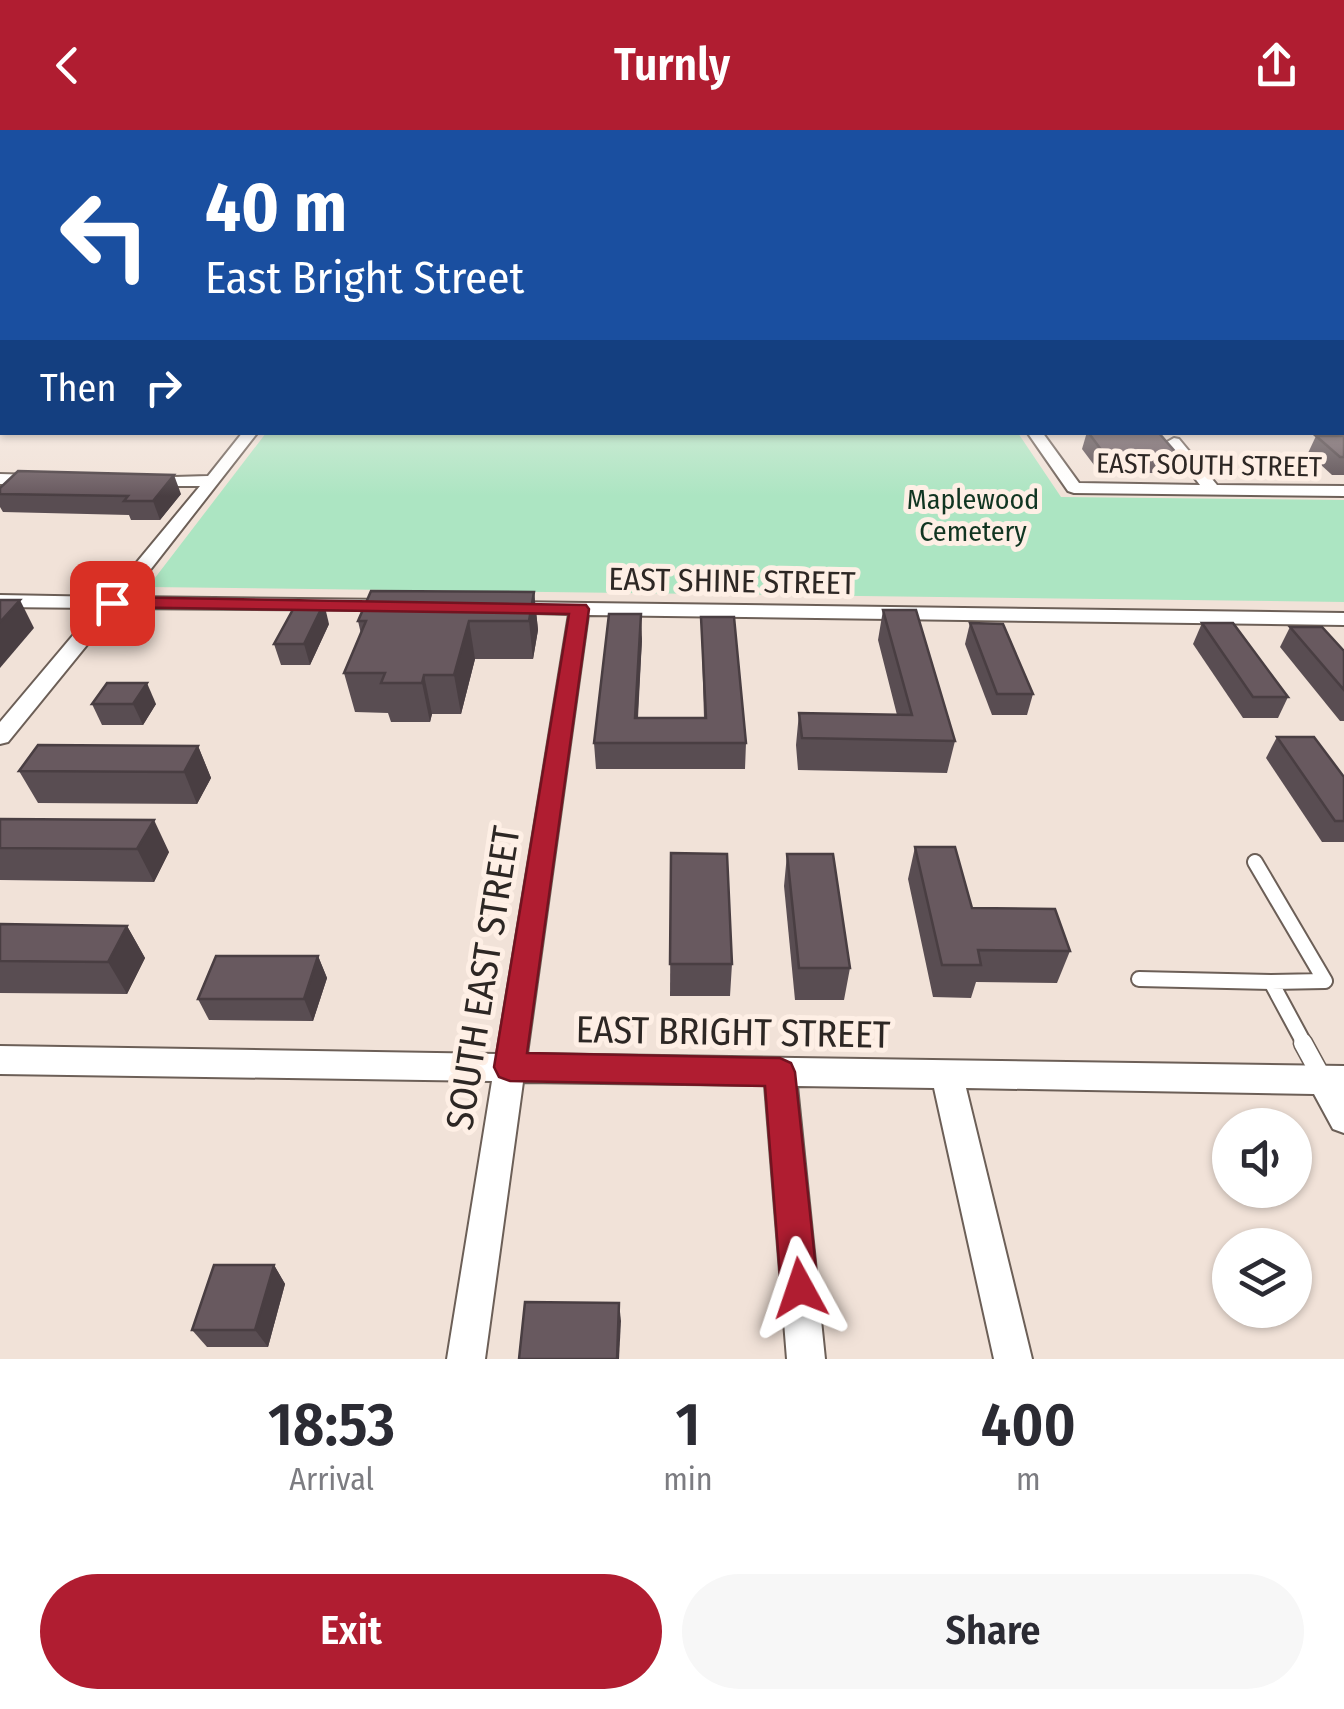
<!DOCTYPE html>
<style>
body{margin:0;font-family:"Fira Sans Condensed",sans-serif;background:#f7f7f7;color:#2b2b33;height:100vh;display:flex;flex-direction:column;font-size:38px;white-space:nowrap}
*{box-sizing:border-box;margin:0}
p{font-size:32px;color:#7c7c81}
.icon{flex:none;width:55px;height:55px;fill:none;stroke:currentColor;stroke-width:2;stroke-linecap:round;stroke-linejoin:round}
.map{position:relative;height:1229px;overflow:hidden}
.side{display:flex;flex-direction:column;background:#fff;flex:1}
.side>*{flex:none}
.hud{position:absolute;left:0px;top:0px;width:1345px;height:305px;box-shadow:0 2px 8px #0004;background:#1a4fa0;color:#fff;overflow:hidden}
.controls{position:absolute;left:1212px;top:978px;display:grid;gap:20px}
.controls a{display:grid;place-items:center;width:100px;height:100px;border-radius:50%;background:#fff;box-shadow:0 2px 8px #0004;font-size:50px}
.pin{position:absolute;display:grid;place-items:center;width:85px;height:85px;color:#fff;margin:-42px;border-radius:20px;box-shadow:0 5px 15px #0006}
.me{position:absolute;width:110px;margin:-55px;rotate:355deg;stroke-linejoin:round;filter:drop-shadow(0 0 8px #0008)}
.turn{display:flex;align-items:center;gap:35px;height:210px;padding:0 40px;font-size:45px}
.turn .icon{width:130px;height:130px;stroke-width:2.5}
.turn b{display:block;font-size:70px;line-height:85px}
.then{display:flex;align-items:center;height:95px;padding:0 40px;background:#0003;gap:20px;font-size:38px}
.eta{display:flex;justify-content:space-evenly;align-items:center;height:170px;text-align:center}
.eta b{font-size:60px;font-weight:600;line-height:70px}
.cta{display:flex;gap:20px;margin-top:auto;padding:20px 40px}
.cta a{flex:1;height:115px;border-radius:60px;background:#b01d31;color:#fff;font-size:40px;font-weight:600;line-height:115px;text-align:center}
.cta a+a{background:#f7f7f7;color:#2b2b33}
header{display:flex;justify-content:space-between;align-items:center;height:130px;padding:0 40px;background:#b01d31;color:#fff;font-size:45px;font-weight:600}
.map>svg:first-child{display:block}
</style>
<header><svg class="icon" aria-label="back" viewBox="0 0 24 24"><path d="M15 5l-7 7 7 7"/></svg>Turnly<svg class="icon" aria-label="share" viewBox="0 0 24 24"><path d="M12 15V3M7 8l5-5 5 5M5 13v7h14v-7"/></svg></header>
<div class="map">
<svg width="1344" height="1229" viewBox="0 0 1344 1229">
<rect width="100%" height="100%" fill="#f1e2d8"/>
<path fill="#ace5c2" d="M266,303h752l43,64 283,3v102l-1196,-15z"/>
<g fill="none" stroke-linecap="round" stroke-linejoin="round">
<g stroke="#6c5f57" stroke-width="18">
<g id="service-far1">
<path d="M1255,732l70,119 -54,1 34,63"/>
<path d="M1139,849l132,3"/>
</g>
</g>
<g stroke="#6c5f57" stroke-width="21">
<path id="service" d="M1303,913l18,33"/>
</g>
<g stroke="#6c5f57" stroke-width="4">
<g id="minor">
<path d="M2,214v9l-2,1v-9z"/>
<path d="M2,235v8l-2,1v-8z"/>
<rect x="1342" y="242" width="2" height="8"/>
<path d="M243,302h15l-129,165 262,3 9,6 -2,4 -281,-2 -109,134 -8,2v-22l96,-114 -96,-1v-12l108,2 92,-111h-54l-6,-2v-6l68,-2z"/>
<path d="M1027,302h15l37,51 121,2 -33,-43 7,-4 5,1 38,46 127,1v10l-270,-3 -6,-2z"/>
<path d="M0,344l39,1 8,5 -8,5 -39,-1z"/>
<path d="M508,472l836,11v12l-756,-10 -61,439 817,12v67l-11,-4 -19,-35 -348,-6 66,271h-38l-60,-271 -137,-2 28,273h-38l-22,-274 -242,-3 -38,277h-38l45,-278 -492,-7v-28l497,8 72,-440 -68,-2 -2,-4z"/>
</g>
</g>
<use href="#service-far1" stroke="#fff" stroke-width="14"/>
<use href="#service" stroke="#fff" stroke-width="18"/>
<use href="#minor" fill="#fff" fill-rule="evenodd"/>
</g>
<g fill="#594d52">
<path d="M1087,302h71l20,23 -6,18h-72l-18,-24z"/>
<path d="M1316,306h28v39h-12l-24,-22z"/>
<path d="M0,364h181l-21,26h-29l-2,-5 -126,-3 -3,-5z"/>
<path d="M534,462l4,38 -5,29h-58l-14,55h-29l-2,8h-39l-3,-9 -33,-1 -11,-39 17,-39 -3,-13z"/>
<path d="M883,480l72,131 -8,32 -149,-3 -2,-25 3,-32 98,2 -19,-75z"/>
<path d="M701,487l45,126 -1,26h-149l-2,-26 48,-104 -4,79h66z"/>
<path d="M970,493l63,71 -6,21h-35l-27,-71z"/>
<path d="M1202,493l86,74 -10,21h-35l-50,-74z"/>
<path d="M329,494l-19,41h-29l-7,-21z"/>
<path d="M1290,497l54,24v70h-4l-60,-74z"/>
<path d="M92,574h64l-13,21h-41z"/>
<path d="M1277,607l67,40v65h-22l-56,-84z"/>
<path d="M198,616l13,32 -14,26 -159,-1 -19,-32z"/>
<path d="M0,689l169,33 -15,30 -154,-2z"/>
<path d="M915,717l57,61 98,43 -13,32 -81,-1 -5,16 -38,-1 -25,-118z"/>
<path d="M671,723l61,111 -2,32h-60z"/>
<path d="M787,724l63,114 -6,32h-49l-11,-114z"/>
<path d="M0,794l127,2 18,32 -18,36 -127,-1z"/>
<path d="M318,826l9,22 -14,43 -104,-1 -11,-21z"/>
<path d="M274,1135l11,19 -17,63h-61l-15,-17z"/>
</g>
<g fill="#493e42">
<path d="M174,345l7,19 -21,26 -7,-19z"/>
<path d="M534,462l4,38 -5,29 -4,-38z"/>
<path d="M20,470l14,28 -34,40v-46z"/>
<path d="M324,473l5,21 -19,41 -6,-21z"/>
<path d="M641,484l1,25 -6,105 -1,-26z"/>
<path d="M469,491l6,38 -14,55 -7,-39z"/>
<path d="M424,545l8,39 -2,8 -8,-39z"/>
<path d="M147,553l9,21 -13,21 -10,-21z"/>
<path d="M198,616l13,32 -14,26 -13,-32z"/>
<path d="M154,690l15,32 -15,30 -17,-33z"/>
<path d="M127,796l18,32 -18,36 -19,-32z"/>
<path d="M318,826l9,22 -14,43 -9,-22z"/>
<path d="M274,1135l11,19 -17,63 -13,-17z"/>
<path d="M619,1173l2,18 -2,38h-2z"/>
</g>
<g fill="#68595f" stroke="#493e42" stroke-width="2.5">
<path d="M1088,302h70l20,23h-73z"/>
<path d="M1316,306h28v21h-4z"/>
<path d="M18,341l156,4 -21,26h-29l4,-5 -128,-2v-6z"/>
<path d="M371,461l163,1 -5,29h-60l-15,54h-30l-2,8h-41l4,-10h-41l22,-52h-8z"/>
<path d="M0,470h20l-20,22z"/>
<path d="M324,473l-20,41h-30l22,-40z"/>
<path d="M883,480h33l39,131 -153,-3 -3,-25 113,2z"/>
<path d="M609,484h32l-6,104h71l-5,-101h33l12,126h-152z"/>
<path d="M970,493l33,1 30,70h-36z"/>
<path d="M1202,493h31l55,74h-35z"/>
<path d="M1290,497h32l22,24v39z"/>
<path d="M107,553h40l-14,21h-41z"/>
<path d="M1277,607h37l30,40v44h-9z"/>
<path d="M38,615l160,1 -14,26 -165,-1z"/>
<path d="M0,689l154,1 -17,29 -137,-1z"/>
<path d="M915,717h40l17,61 83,1 15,42 -92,-1 3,15h-39z"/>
<path d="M671,723l56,1 5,110h-62z"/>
<path d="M787,724h46l17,114h-51z"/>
<path d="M0,794l127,2 -19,36 -108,-1z"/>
<path d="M216,826h102l-14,43h-106z"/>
<path d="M214,1135h60l-19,65h-63z"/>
<path d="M525,1172l94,1 -2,56h-98z"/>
</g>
<linearGradient id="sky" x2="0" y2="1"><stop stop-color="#71bae9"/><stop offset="0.53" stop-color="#f9f2ed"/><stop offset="1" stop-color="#f9f2ed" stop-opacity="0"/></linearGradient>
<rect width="1344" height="366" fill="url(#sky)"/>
<path fill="#b01d31" stroke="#721320" stroke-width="2.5" d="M112,467l474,8 3,4 -62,444 253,5 11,5 4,9 23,216 -5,13 -13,5 -14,-5 -5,-13 -16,-202 -255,-5 -11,-4 -5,-10 75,-453 -463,-7v-8z"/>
<g text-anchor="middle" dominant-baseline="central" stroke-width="10" stroke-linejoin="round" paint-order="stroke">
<g font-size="28" fill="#2d2724" stroke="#feefe5">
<text transform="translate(1209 335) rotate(1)">EAST SOUTH STREET</text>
</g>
<g font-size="28" fill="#103521" stroke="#feefe5">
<text x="973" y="369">Maplewood<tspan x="973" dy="32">Cemetery</tspan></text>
</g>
<g font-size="32" fill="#2d2724" stroke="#feefe5">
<text transform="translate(732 451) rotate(1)">EAST SHINE STREET</text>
</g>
<g font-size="38" fill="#2d2724" stroke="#feefe5">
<text transform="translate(483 848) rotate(-81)">SOUTH EAST STREET</text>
<text transform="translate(733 902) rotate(1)">EAST BRIGHT STREET</text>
</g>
</g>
</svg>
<div class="controls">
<a><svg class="icon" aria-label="sound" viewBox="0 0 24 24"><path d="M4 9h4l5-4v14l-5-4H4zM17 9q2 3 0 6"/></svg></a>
<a><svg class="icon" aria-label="layers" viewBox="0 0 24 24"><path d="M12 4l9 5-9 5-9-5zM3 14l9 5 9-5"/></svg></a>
</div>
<div class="pin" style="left:112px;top:473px;background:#d93025"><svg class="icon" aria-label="arrive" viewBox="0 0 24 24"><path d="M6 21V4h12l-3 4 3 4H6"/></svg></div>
<svg class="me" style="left:800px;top:1158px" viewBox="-20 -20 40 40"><path d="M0-17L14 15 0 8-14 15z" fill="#b01d31" stroke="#fff" stroke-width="4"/></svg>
<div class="hud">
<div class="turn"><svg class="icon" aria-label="left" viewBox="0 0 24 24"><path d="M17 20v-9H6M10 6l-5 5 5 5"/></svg><div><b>40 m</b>East Bright Street</div></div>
<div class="then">Then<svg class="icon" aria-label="right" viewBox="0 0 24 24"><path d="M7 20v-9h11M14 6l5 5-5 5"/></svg></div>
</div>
</div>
<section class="side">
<div class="eta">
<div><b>18:53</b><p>Arrival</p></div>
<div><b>1</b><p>min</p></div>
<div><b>400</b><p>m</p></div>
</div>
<div class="cta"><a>Exit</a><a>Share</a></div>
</section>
